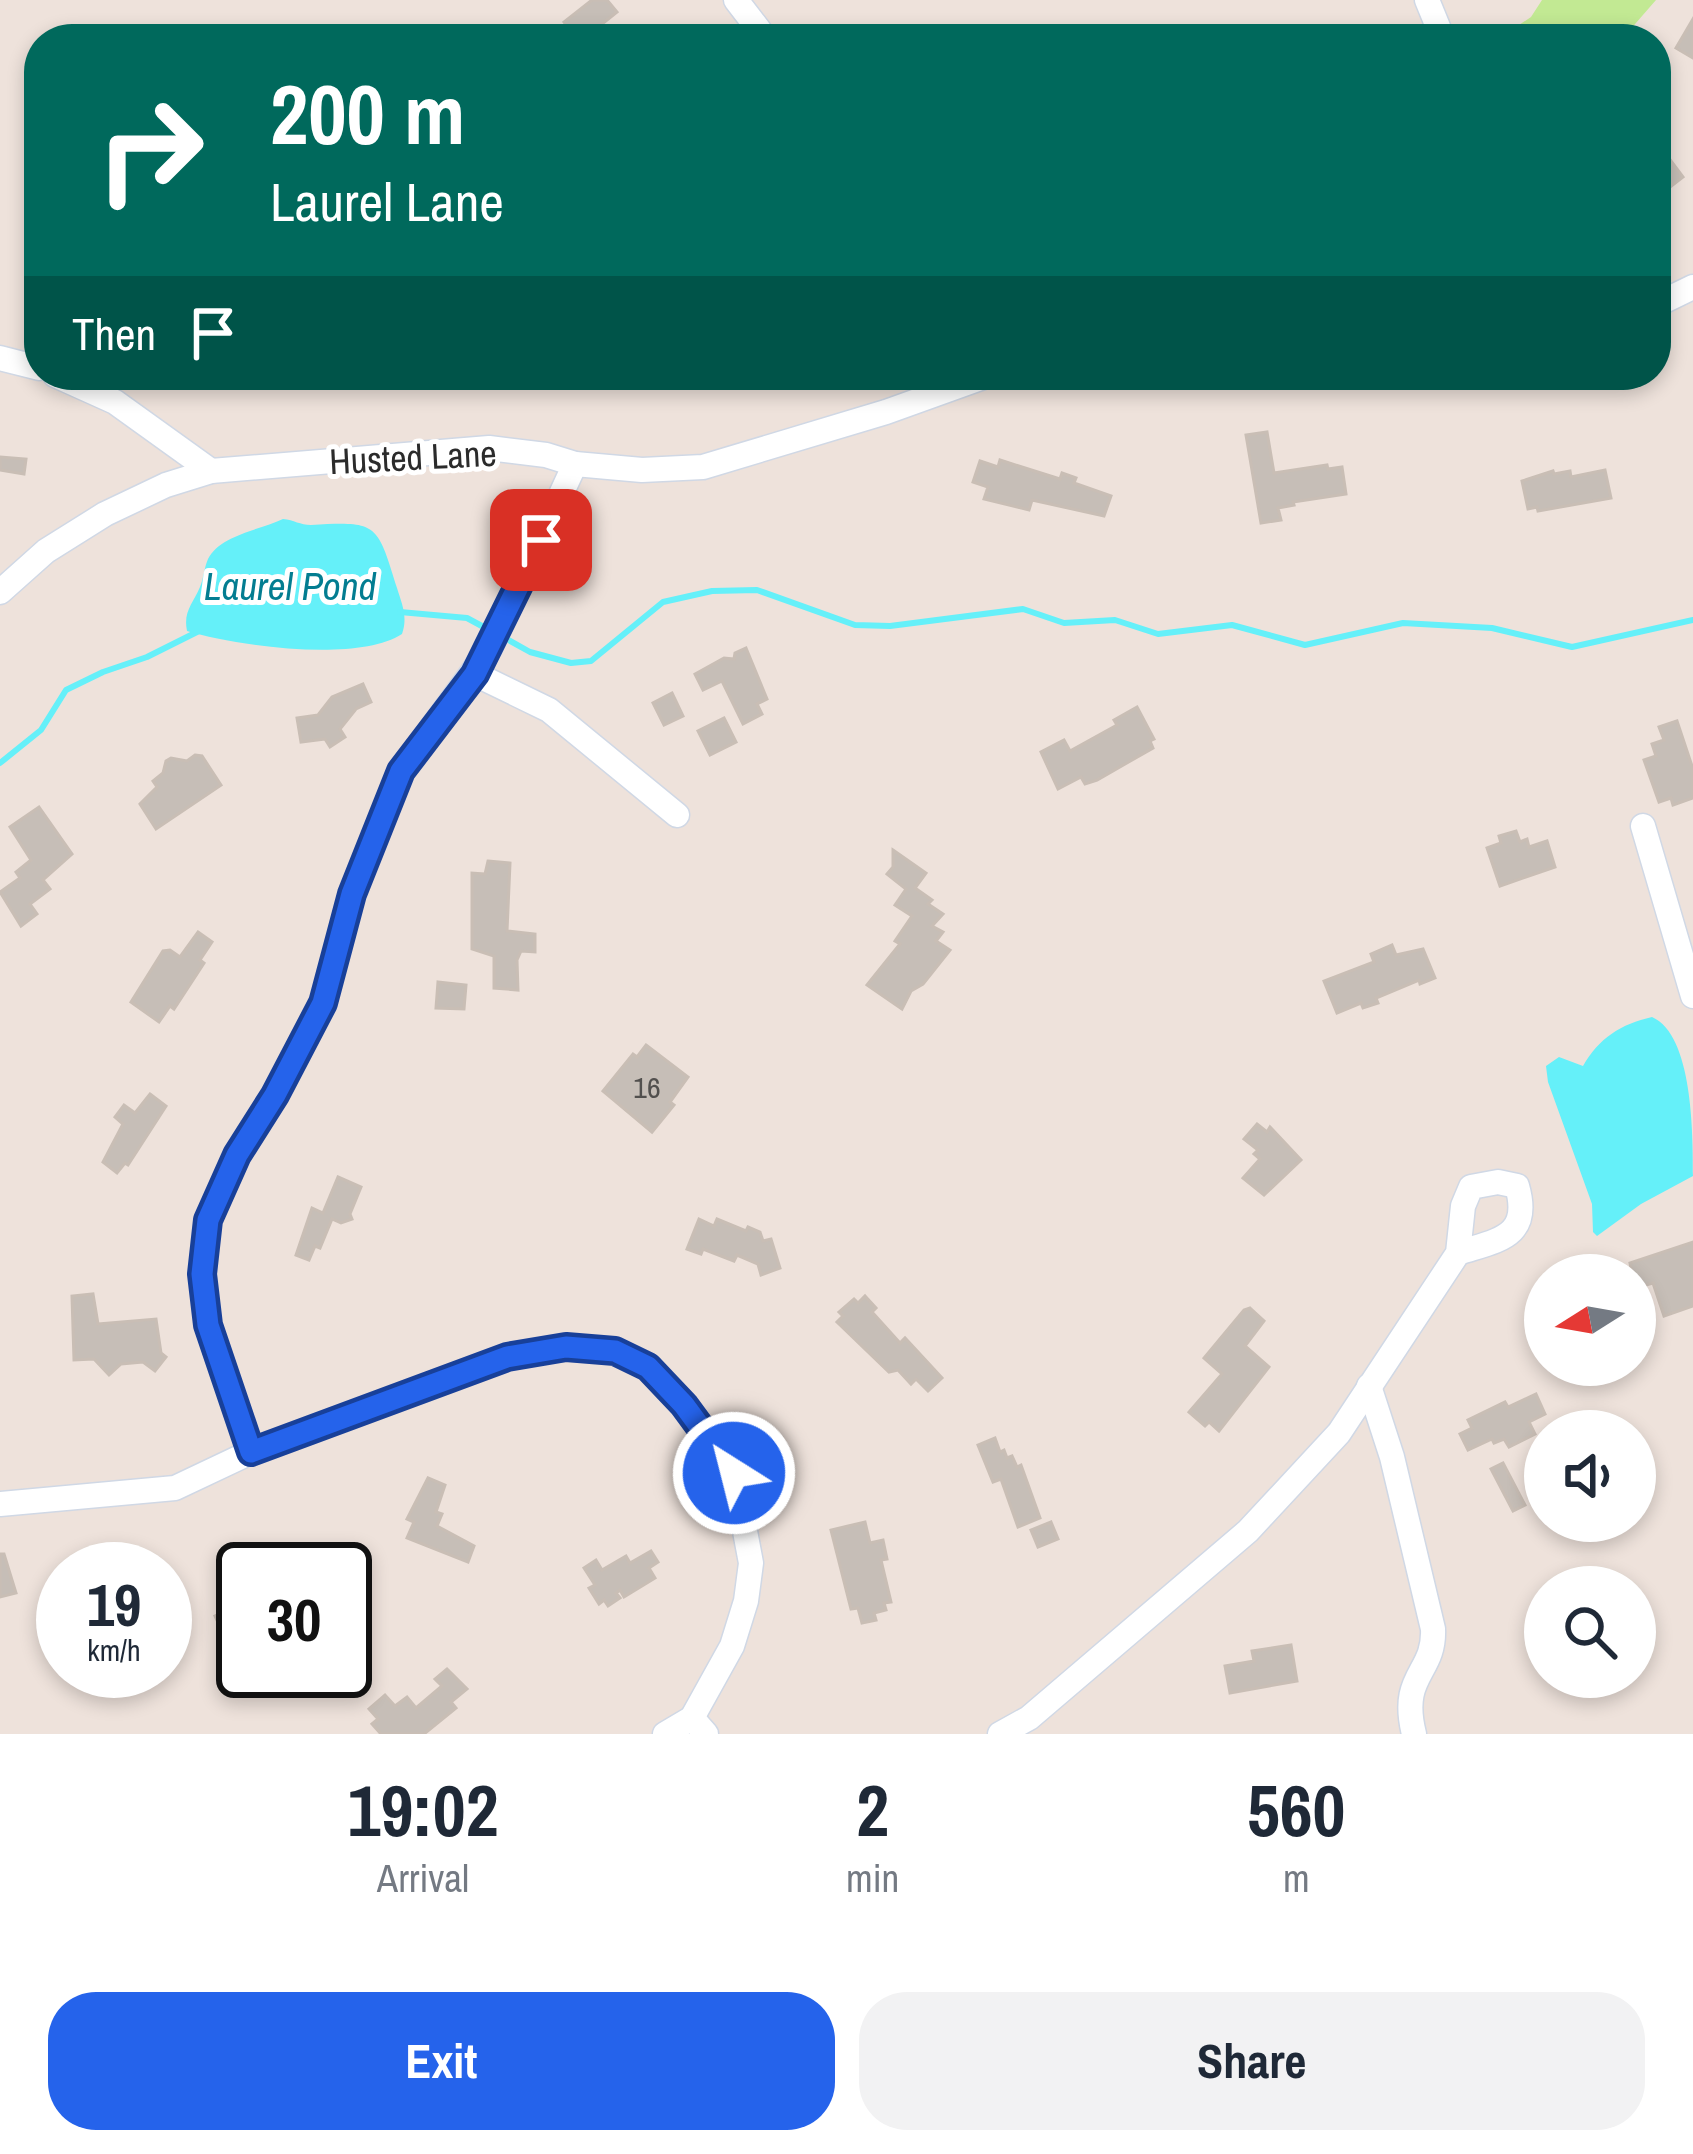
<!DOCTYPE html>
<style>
body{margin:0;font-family:"Archivo Narrow",sans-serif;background:#f2f2f3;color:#1f2937;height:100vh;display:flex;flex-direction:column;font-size:45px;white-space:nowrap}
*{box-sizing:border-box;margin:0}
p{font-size:39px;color:#747a83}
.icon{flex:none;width:66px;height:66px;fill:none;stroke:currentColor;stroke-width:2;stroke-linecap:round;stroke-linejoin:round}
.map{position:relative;height:1734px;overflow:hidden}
.drawer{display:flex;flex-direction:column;background:#fff;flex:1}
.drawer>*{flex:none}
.hud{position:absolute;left:24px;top:24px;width:1647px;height:366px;border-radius:48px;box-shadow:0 6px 18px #0003;background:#00695c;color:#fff;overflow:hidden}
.needle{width:78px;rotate:259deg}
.buttons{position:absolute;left:1524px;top:1254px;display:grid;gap:24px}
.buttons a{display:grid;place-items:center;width:132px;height:132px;border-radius:50%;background:#fff;box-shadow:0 6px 18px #0003;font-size:60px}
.speed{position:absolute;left:36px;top:1542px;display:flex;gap:24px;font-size:60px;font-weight:700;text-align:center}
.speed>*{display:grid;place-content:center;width:156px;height:156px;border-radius:50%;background:#fff;box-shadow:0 6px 18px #0003;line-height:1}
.speed small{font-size:30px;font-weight:400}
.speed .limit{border:6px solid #111;border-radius:18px;background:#fff;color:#111}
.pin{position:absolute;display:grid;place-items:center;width:102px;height:102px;color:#fff;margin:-51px;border-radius:24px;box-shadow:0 6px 18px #0006}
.me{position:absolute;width:132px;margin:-66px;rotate:324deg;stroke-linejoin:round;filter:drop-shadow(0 0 9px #0008)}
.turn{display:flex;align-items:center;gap:42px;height:252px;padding:0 48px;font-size:54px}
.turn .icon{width:156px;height:156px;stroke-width:2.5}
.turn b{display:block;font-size:84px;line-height:102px}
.then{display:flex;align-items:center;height:114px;padding:0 48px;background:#0003;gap:24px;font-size:45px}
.eta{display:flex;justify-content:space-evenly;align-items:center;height:204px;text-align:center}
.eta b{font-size:72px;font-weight:800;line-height:84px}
.primary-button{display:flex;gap:24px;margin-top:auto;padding:24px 48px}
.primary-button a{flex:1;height:138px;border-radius:48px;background:#2563eb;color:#fff;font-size:48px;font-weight:800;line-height:138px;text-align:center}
.primary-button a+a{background:#f2f2f3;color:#1f2937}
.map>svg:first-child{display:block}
</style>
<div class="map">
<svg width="1693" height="1734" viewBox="0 0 1693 1734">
<rect width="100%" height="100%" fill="#eee2db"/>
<path fill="#c2e993" d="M1542,0h114l-34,39h-124l33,-22z"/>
<g fill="#65f0f9">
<path d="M283,519c11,1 17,6 28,6 67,-4 66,-2 86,63 5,16 11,29 5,46 -44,29 -166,12 -215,-3 -4,-20 6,-27 13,-44 4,-10 4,-19 8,-28 12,-24 52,-29 75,-40z"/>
<path d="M1652,1017c41,18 41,117 41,159l-52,28 -44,32 -4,-4 -1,-28 -44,-122 -2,-16 13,-9 24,9c16,-28 38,-42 69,-49z"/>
</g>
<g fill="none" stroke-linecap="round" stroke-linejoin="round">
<g stroke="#65f0f9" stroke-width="6">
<path d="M400,612l67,6 24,13"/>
<path d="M503,637l27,15 41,11 20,-2 72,-59 49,-11 45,-1 98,35 35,1 133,-17 41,14 51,-3 43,14 74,-9 73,20 98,-22 89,5 80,19 121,-27"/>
<path d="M0,763l41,-33 25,-40 37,-18 44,-15 54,-27"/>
</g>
</g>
<g fill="#c6beb7" stroke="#c9beb5" stroke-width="3">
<path d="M592,0h15l10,12 -20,16 8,11h-29l-12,-17z"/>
<path d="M1693,19v39l-17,-10z"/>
<path d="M1656,141l27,36 -27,21z"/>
<path d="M1267,432l7,41 53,-8 1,4 14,-2 4,27 -53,8 1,3 -16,3 3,12 -20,3 -15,-88z"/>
<path d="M0,457l26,2 -2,15 -24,-4z"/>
<path d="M1000,460l60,19 2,-6 14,5 -2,5 37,13 -7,20 -72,-16 -3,10 -45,-11 4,-12 -15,-5 7,-21 18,6z"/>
<path d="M1605,470l6,28 -73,13 -1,-4 -9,2 -6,-28 31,-10 1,3 16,-3 1,6z"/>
<path d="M746,648l21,51 -10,5 5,10 -19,10 -21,-43 -19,9 -8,-16 29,-16 10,1 1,-6z"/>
<path d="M363,684l8,18 -15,7 -16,20 5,8 -15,10 -5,-8 -24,3 -4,-24 21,-3 14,-18z"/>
<path d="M672,693l11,23 -19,9 -11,-22z"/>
<path d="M1137,707l17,32 -4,2 3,7 -56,32 -12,4 -4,-7 -23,12 -17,-37 23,-12 6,11 47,-26 -3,-5z"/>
<path d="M724,718l12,24 -26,13 -12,-24z"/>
<path d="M1677,721l16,48v29l-20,7 -2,-7 -12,4 -15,-42 12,-4 -4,-12 12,-4 -5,-13z"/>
<path d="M195,755l7,1 19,29 -65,44 -16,-25 17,-17 -4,-6 10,-8 3,-12 5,-3 16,3z"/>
<path d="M39,807l33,47 -29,26 7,9 -20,15 7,10 -16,12 -21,-34 20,-14 -4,-6 15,-12 -21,-33z"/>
<path d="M1516,831l4,11 7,-3 2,8 18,-6 8,26 -55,19 -13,-38 14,-5 -2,-7z"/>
<path d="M893,850l33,23 -11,15 17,12 -4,4 15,10 -11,12 11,6 -7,9 14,9 -27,34 -12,7 -9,18 -35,-24 33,-41 -5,-3 17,-25 -17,-11 11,-16 -19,-15 6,-7z"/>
<path d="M488,861l22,2 -3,68 28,3v18l-14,-1 -4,9 1,30 -24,-2v-32l-22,-7v-76l13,1z"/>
<path d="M198,932l14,10 -12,18 4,3 -30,46 -4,-3 -11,16 -28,-20 32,-51 7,-1 10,7z"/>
<path d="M1392,945l4,10 27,-6 12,29 -15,6 -1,-4 -43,18 2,5 -15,5 -2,-5 -24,10 -13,-32 50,-19 -3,-8z"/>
<path d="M438,982l28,3 -2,24 -28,-1z"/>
<path d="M646,1045l42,32 -18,25 4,3 -22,27 -49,-41 30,-37 4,3z"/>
<path d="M150,1094l16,12 -38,59 -3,-2 -8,10 -14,-11 20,-38 -8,-7 9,-12 11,8z"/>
<path d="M1257,1124l10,8 3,-5 31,33 -37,35 -21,-17 17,-19 -6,-5 4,-4 -14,-11z"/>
<path d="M338,1177l23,10 -11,27 2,5 -11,4 -9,-4 -12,29 -5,-2 -6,14 -13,-5 16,-47 11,5z"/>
<path d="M699,1219l15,7 3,-7 29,12 2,-4 12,5 3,9 8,-2 9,29 -19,7 -3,-11 -21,-9 -3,6 -31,-12 -2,5 -14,-5z"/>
<path d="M1693,1242v64l-29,10 -11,-33 -18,5 -5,-25z"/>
<path d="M93,1294l5,30 58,-5 5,34 5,4 -11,14 -12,-9 -22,2 -12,11 -15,-16 -20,1 -2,-64z"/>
<path d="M865,1296l11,12 -4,4 28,31 5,-5 37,40 -14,13 -12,-12 -5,5 -13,-14 -9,2 -52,-50 6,-6 -4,-4 15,-13 4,4z"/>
<path d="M1250,1308l14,13 -19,25 24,21 -50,64 -10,-9 -4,4 -16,-14 33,-38 -18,-16 40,-48z"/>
<path d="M1536,1394l9,20 -16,8 6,12 -26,13 -5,-8 -10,4 -2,-4 -24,11 -8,-16 12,-6 -4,-8 37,-18 3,5z"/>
<path d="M995,1438l5,14 4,-2 3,8 5,-2 5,11 4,-2 19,53 -22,9 -17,-48 -8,3 -15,-37z"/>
<path d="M1503,1463l22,42 -12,6 -22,-42z"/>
<path d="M428,1478l17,7 -9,27 6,2 -5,12 37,20 -6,16 -61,-24 7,-16 -7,-3z"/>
<path d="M865,1522l5,21 13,-3 4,19 -6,1 10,42 -7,1 2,7 -12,3 2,7 -14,3 -4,-15 -7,1 -20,-79z"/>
<path d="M1051,1522l7,17 -20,8 -7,-17z"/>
<path d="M651,1551l7,11 -9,6 6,10 -31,19 -4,-7 -4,3 4,5 -12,8 -4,-6 -5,4 -10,-16 6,-3 -11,-17 12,-8 6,10 24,-14 4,7z"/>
<path d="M0,1554h4l12,39 -16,4z"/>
<path d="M243,1603v39l-13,6 -15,-32z"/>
<path d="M1291,1645l6,36 -67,12 -5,-27 29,-5 -2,-10z"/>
<path d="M447,1669l20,20 -16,13 5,6 -32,26h-43l-9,-10 6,-5 -9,-10 16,-14 10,11 12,-9 9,11 26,-22 -7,-7z"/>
</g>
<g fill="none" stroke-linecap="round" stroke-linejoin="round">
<g stroke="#d0d8e5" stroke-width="27">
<g id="minor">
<path d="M736,0l30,39"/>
<path d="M1427,0l16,39"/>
<path d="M1656,305l37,-18"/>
<path d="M0,358l39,10"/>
<path d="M55,375l60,27 96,69"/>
<path d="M0,592l46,-41 59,-37 61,-29 45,-14 278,-23 57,7 29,9 67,6 61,-3 183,-55 103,-37"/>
<path d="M475,674l74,36 128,105"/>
<path d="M1643,826l50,170"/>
<path d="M1369,1386l23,71 41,172c2,45 -34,45 -19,105"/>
<path d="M251,1452l-43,-127 -6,-51 6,-54 29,-65 38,-60 48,-92 29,-109 49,-123 89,-123 85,-184"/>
<path d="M0,1504l175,-16 76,-36 256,-95 59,-10 49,4 33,16 36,38 50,68 17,90 -5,38 -14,45 -40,72"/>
<path d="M665,1734l27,-16 14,16"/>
<path d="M1000,1734l29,-16 219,-187 91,-98 119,-180 5,-47 8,-19 27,-5 19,4c15,52 -20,54 -59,67"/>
</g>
</g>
<use href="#minor" stroke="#fff" stroke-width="24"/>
</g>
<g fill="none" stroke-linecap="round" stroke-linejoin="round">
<g stroke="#184099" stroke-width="30">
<path id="route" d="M541,540l-66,134 -74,97 -49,123 -29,109 -48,92 -38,60 -29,65 -6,54 6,51 43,127 256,-95 59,-10 49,4 33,16 36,38 50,68"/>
</g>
<use href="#route" stroke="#2563eb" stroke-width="21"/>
</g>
<g text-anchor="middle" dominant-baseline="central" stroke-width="10" stroke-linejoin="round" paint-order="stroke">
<g font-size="30" fill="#52504e">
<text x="647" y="1087">16</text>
</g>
<g font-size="36" fill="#2b2b2b" stroke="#fff">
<text transform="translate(413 457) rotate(-3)">Husted Lane</text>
</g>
<g font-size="39" font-style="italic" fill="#037d91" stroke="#fff">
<text x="290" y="586">Laurel Pond</text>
</g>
</g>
</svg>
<div class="buttons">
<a><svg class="needle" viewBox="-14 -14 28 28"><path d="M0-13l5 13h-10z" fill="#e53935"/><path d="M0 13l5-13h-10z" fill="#747a83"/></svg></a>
<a><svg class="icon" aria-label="sound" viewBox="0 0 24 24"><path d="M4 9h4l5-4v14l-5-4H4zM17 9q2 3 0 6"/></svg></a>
<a><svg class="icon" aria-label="search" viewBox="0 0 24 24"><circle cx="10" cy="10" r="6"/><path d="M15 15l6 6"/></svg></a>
</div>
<div class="speed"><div>19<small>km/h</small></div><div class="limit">30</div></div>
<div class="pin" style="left:541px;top:540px;background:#d93025"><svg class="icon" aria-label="arrive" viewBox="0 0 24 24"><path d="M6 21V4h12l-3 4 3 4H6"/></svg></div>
<svg class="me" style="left:734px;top:1473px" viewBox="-20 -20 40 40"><circle r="17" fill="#2563eb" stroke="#fff" stroke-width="3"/><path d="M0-11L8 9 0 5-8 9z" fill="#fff"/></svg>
<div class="hud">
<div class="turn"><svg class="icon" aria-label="right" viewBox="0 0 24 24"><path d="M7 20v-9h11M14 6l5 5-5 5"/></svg><div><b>200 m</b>Laurel Lane</div></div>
<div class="then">Then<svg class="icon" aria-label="arrive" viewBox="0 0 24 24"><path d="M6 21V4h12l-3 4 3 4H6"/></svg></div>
</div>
</div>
<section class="drawer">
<div class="eta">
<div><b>19:02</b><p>Arrival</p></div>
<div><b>2</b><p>min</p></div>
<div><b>560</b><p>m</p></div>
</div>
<div class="primary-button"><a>Exit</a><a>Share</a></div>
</section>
